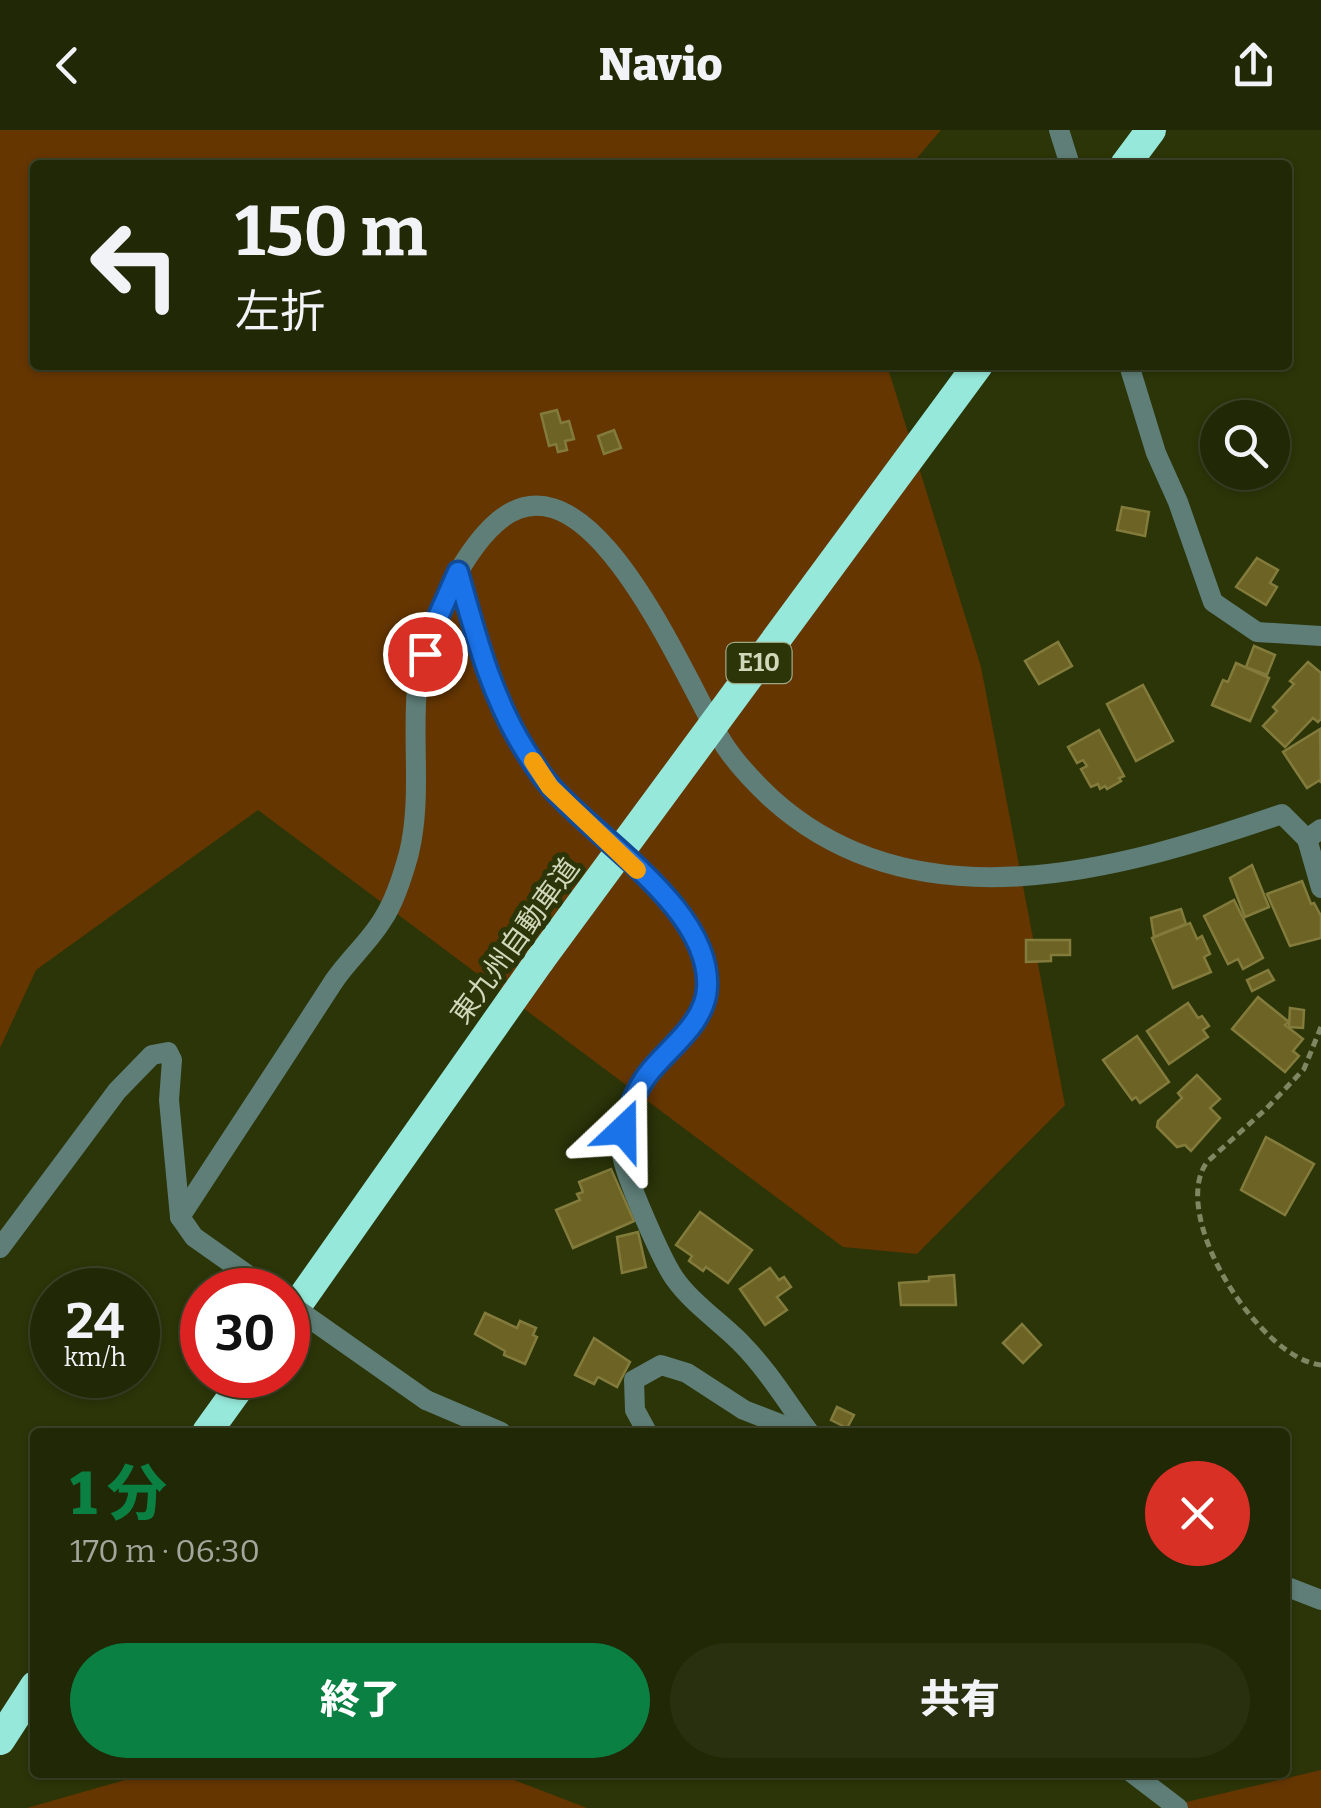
<!DOCTYPE html>
<html lang="ja">
<meta charset="utf-8">
<style>
body{margin:0;font-family:Bitter,"Noto Sans JP",serif;background:#283010;color:#f1f3f6;height:100vh;display:flex;flex-direction:column;font-size:38px;white-space:nowrap}
*{box-sizing:border-box;margin:0}
p{font-size:32px;color:#a2a69b}
.icon{flex:none;width:55px;height:55px;fill:none;stroke:currentColor;stroke-width:2;stroke-linecap:round;stroke-linejoin:round}
.map{position:relative;flex:1;overflow:hidden}
.sheet{position:absolute;left:30px;top:1298px;width:1260px;height:350px;display:flex;flex-direction:column;background:#202806;border-radius:10px;box-shadow:0 2px 8px #0004,0 0 0 2px #3d4428}
.sheet>*{flex:none}
.banner{position:absolute;left:30px;top:30px;width:1262px;height:210px;border-radius:10px;box-shadow:0 2px 8px #0004,0 0 0 2px #3d4428;background:#202806;color:#f1f3f6;overflow:hidden}
.fabs{position:absolute;left:1200px;top:270px;display:grid;gap:20px}
.fabs a{display:grid;place-items:center;width:90px;height:90px;border-radius:50%;background:#202806;box-shadow:0 2px 8px #0004,0 0 0 2px #3d4428;font-size:50px}
.speed{position:absolute;left:30px;top:1138px;display:flex;gap:20px;font-size:50px;font-weight:700;text-align:center}
.speed>*{display:grid;place-content:center;width:130px;height:130px;border-radius:50%;background:#202806;box-shadow:0 2px 8px #0004,0 0 0 2px #3d4428;line-height:1}
.speed small{font-size:25px;font-weight:400}
.speed .limit{border:15px solid #d22;background:#fff;color:#111}
.pin{position:absolute;display:grid;place-items:center;width:85px;height:85px;color:#fff;margin:-42px;border:5px solid #fff;border-radius:50%;box-shadow:0 2px 10px #0007}
.me{position:absolute;width:110px;margin:-55px;rotate:23deg;stroke-linejoin:round;filter:drop-shadow(0 0 8px #0008)}
.turn{display:flex;align-items:center;gap:35px;height:210px;padding:0 40px;font-size:45px}
.turn .icon{width:130px;height:130px;stroke-width:2.5}
.turn b{display:block;font-size:70px;line-height:85px}
.round{display:grid;place-items:center;flex:none;width:105px;height:105px;border-radius:52px;background:#283010}
.summary{display:flex;align-items:center;justify-content:space-between;height:170px;padding:0 40px}
h1{font-size:60px;font-weight:800;line-height:75px;color:#0b8043}
.primary-button{display:flex;gap:20px;margin-top:auto;padding:20px 40px}
.primary-button a{flex:1;height:115px;border-radius:60px;background:#0b8043;color:#fff;font-size:40px;font-weight:800;line-height:115px;text-align:center}
.primary-button a+a{background:#283010;color:#f1f3f6}
header{display:flex;justify-content:space-between;align-items:center;height:130px;padding:0 40px;background:#202806;font-size:45px;font-weight:800}
.map>svg:first-child{display:block}
</style>
<header><svg class="icon" aria-label="back" viewBox="0 0 24 24"><path d="M15 5l-7 7 7 7"/></svg>Navio<svg class="icon" aria-label="share" viewBox="0 0 24 24"><path d="M12 15V3M7 8l5-5 5 5M5 13v7h14v-7"/></svg></header>
<div class="map">
<svg width="1321" height="1678" viewBox="0 0 1321 1678">
<rect width="100%" height="100%" fill="#2b3508"/>
<g fill="#653600">
<path d="M0,0h941l-30,35h-876v200h852l94,302 84,438 -148,149 -74,-7 -585,-437 -222,160 -36,78z"/>
<path d="M1321,1640v38h-160z"/>
<path d="M149,1643h347l91,35h-560z"/>
</g>
<g fill="#6c6324" stroke="#837b3c" stroke-width="2.5">
<path d="M557,280l4,13 8,-2 5,18 -9,2 2,9 -9,2 -2,-8 -7,2 -8,-32z"/>
<path d="M614,300l7,18 -17,6 -6,-18z"/>
<path d="M1122,377l27,5 -4,24 -28,-6z"/>
<path d="M1257,428l21,12 -8,13 7,4 -11,18 -30,-18z"/>
<path d="M1058,512l14,24 -33,18 -14,-23z"/>
<path d="M1254,516l21,9 -8,20 -21,-8z"/>
<path d="M1308,532l13,11v46l-3,3 -5,-4 -28,29 -22,-21 14,-15 -4,-4 21,-23 -4,-3z"/>
<path d="M1236,533l33,15 -19,43 -38,-16 11,-25 5,2z"/>
<path d="M1143,555l30,56 -37,20 -29,-57z"/>
<path d="M1320,599l1,54 -1,-3 -13,8 -24,-36z"/>
<path d="M1099,600l25,46 -5,2 2,3 -14,8 -2,-3 -5,3 -2,-5 -7,3 -10,-18 6,-3 -4,-6 -6,3 -9,-16z"/>
<path d="M1252,735l17,42 -24,10 -15,-39z"/>
<path d="M1302,751l9,23 3,-1 7,13v22l-31,8 -23,-52z"/>
<path d="M1234,770l29,58 -20,11 -5,-10 -10,5 -24,-48z"/>
<path d="M1181,779l5,15 -32,13 -3,-19z"/>
<path d="M1190,793l7,16 5,-3 8,18 -6,3 7,15 -38,16 -21,-50z"/>
<path d="M1026,810h44v15h-19v6l-25,1z"/>
<path d="M1268,840l6,10 -22,11 -5,-11z"/>
<path d="M1258,867l31,25 -4,3 18,14 -10,12 6,5 -14,16 -53,-43z"/>
<path d="M1188,873l10,15 4,-2 7,10 -6,4 5,7 -39,27 -22,-33z"/>
<path d="M1290,878l14,2 -1,18 -14,-1z"/>
<path d="M1137,906l32,46 -29,21 -4,-6 -4,3 -29,-40z"/>
<path d="M1197,945l23,24 -10,9 10,10 -29,33 -6,-6 -8,2 -20,-20 1,-6 24,-23 -4,-5z"/>
<path d="M1266,1007l48,27 -29,51 -44,-25z"/>
<path d="M611,1039l23,52 -61,27 -17,-38 24,-10 -3,-6 6,-2 -4,-10z"/>
<path d="M700,1082l52,38 -24,33 -22,-16 -3,4 -14,-10 3,-5 -16,-11z"/>
<path d="M638,1102l8,35 -24,6 -5,-36z"/>
<path d="M770,1138l9,12 5,-3 7,10 -14,10 10,13 -22,15 -25,-36z"/>
<path d="M954,1145l2,30h-55l-2,-22 30,-2v-4z"/>
<path d="M485,1183l32,15 3,-7 16,7 -3,7 4,2 -12,27 -21,-9 1,-4 -30,-17z"/>
<path d="M1022,1194l19,21 -18,18 -20,-20z"/>
<path d="M594,1208l36,24 -13,25 -19,-10 -4,7 -19,-9z"/>
<path d="M837,1277l17,8 -7,13 -16,-8z"/>
</g>
<g fill="none" stroke-linecap="round" stroke-linejoin="round">
<path stroke="#7e8762" stroke-width="5" stroke-dasharray="8 5" stroke-linecap="butt" d="M1321,897l-17,42 -37,39 -60,54c-39,54 53,197 114,203"/>
<g stroke="#5e7e77" stroke-width="20">
<path d="M1059,0l11,35"/>
<path d="M1129,235l27,88 22,49 35,100 44,30 64,4"/>
<path d="M458,442c21,74 42,154 92,215 45,53 135,105 155,173 21,73 -90,107 -83,194 2,20 40,107 53,125 17,24 45,43 65,63 27,27 47,60 69,90"/>
<path d="M1307,709l14,49"/>
<path d="M180,1087c51,-78 103,-157 154,-236 15,-22 36,-40 49,-62 12,-18 20,-44 26,-66 13,-54 3,-111 8,-166 3,-48 43,-132 79,-164 95,-85 192,167 229,223 12,18 31,38 47,53 144,130 348,71 510,15l25,25 14,-10"/>
<path d="M0,1118l117,-157 35,-36 16,-3 4,8 -3,40 11,117 14,20 75,53"/>
<path d="M426,1270l75,32"/>
<path d="M647,1302l-12,-22 -1,-30 27,-15 26,8 57,37 57,22"/>
<path d="M1285,1456l36,14"/>
<path d="M1131,1642l47,36"/>
</g>
<g stroke="#96e9da" stroke-width="30">
<path d="M1125,35l26,-35"/>
<path d="M288,1188l252,-358"/>
<path d="M207,1302l41,-57"/>
<path d="M0,1610l35,-54"/>
</g>
<path stroke="#5e7e77" stroke-width="20" d="M288,1173l138,97"/>
<path stroke="#96e9da" stroke-width="30" d="M540,830l438,-595"/>
</g>
<g fill="none" stroke-linecap="round" stroke-linejoin="round">
<g stroke="#114b97" stroke-width="25">
<path id="route" d="M425,524l9,-28 24,-54c17,61 33,124 67,178 8,13 17,27 27,38 47,53 160,122 155,200 -2,36 -39,60 -59,86 -13,17 -19,36 -25,56"/>
</g>
<use href="#route" stroke="#1a73e8" stroke-width="18"/>
<path stroke="#f59e0b" stroke-width="18" d="M533,631l17,26 87,83"/>
</g>
<g text-anchor="middle" dominant-baseline="central" stroke-width="10" stroke-linejoin="round" paint-order="stroke">
<rect fill="#2b3508" stroke="#9ea785" stroke-width="2.5" x="726.5" y="513" width="65" height="40" rx="8"/>
<g font-size="25" font-weight="bold" fill="#cfd8ba">
<text x="759" y="533">E10</text>
</g>
<g font-size="28" fill="#cfd8ba" stroke="#2b3508">
<text transform="translate(515 811) rotate(-54)">東九州自動車道</text>
</g>
</g>
</svg>
<div class="fabs">
<a><svg class="icon" aria-label="search" viewBox="0 0 24 24"><circle cx="10" cy="10" r="6"/><path d="M15 15l6 6"/></svg></a>
</div>
<div class="speed"><div>24<small>km/h</small></div><div class="limit">30</div></div>
<div class="pin" style="left:425px;top:524px;background:#d93025"><svg class="icon" aria-label="arrive" viewBox="0 0 24 24"><path d="M6 21V4h12l-3 4 3 4H6"/></svg></div>
<svg class="me" style="left:623px;top:1000px" viewBox="-20 -20 40 40"><path d="M0-17L14 15 0 8-14 15z" fill="#1a73e8" stroke="#fff" stroke-width="4"/></svg>
<div class="banner">
<div class="turn"><svg class="icon" aria-label="left" viewBox="0 0 24 24"><path d="M17 20v-9H6M10 6l-5 5 5 5"/></svg><div><b>150 m</b>左折</div></div>
</div>
<section class="sheet">
<div class="summary"><div><h1>1 分</h1><p>170 m · 06:30</p></div><a class="round" style="background:#d93025;color:#fff"><svg class="icon" aria-label="close" viewBox="0 0 24 24"><path d="M6 6l12 12M18 6L6 18"/></svg></a></div>
<div class="primary-button"><a>終了</a><a>共有</a></div>
</section>
</div>
